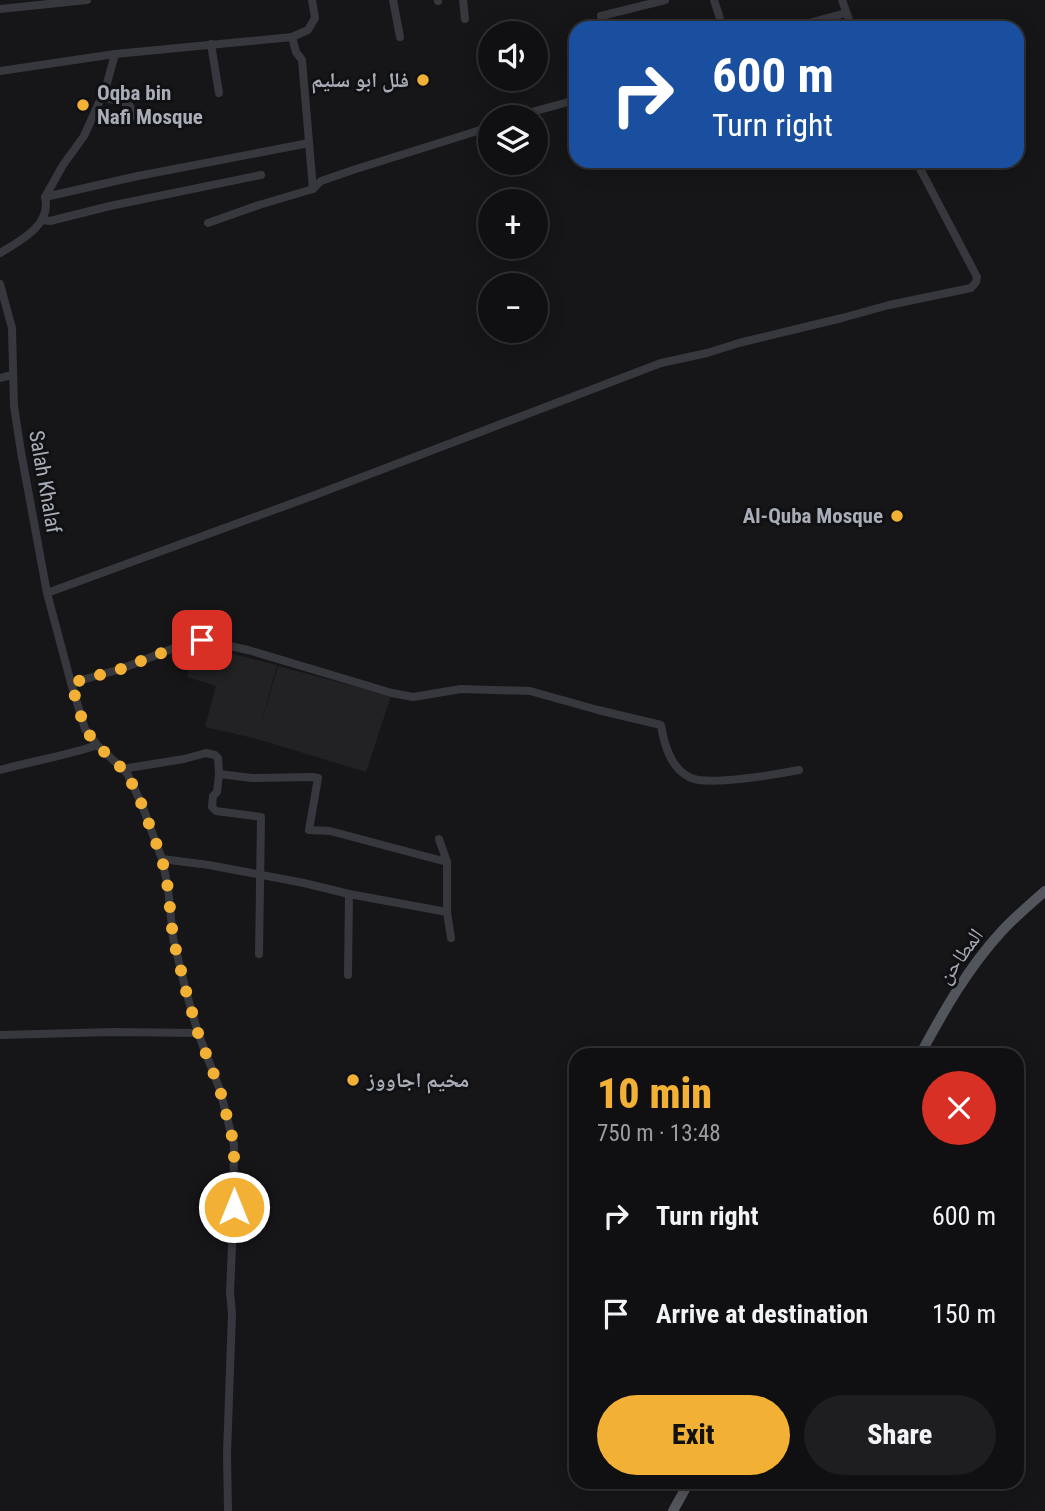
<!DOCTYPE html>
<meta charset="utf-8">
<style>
body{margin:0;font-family:"Roboto Condensed","Noto Naskh Arabic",sans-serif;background:#1e1e20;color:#f1f3f6;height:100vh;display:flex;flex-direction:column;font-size:26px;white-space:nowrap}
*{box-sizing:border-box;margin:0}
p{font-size:23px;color:#9c9d9f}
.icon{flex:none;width:38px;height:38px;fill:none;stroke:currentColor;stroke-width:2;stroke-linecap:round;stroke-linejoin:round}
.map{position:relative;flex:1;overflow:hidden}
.panel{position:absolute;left:569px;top:1048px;width:455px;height:441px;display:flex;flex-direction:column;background:#101012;border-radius:21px;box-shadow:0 4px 18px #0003,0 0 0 2px #303032}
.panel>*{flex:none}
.banner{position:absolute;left:569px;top:21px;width:455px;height:147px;border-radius:21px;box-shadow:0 4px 18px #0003,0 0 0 2px #303032;background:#1a4fa0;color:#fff;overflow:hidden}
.fabs{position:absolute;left:478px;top:21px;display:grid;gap:14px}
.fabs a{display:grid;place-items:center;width:70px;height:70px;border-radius:50%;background:#101012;box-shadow:0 4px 18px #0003,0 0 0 2px #303032;font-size:35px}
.pin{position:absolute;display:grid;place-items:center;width:60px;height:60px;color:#fff;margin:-30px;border-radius:14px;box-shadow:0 4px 10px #0006}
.me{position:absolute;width:77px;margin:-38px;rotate:0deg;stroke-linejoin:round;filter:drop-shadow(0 0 5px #0008)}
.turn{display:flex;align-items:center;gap:24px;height:147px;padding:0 28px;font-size:32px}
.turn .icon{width:91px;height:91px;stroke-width:2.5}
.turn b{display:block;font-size:49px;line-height:60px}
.round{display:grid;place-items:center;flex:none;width:74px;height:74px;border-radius:37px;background:#1e1e20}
.overview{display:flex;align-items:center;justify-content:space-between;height:119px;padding:0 28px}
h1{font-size:42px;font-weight:800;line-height:52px;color:#f2b134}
.action{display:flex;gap:14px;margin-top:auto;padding:14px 28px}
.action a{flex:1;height:80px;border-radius:42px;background:#f2b134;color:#111;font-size:28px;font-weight:800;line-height:80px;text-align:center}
.action a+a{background:#1e1e20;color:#f1f3f6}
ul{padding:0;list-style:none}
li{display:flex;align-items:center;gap:21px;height:98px;padding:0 28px}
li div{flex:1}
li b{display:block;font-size:26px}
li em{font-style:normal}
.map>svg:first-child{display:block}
</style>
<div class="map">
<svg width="1045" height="1511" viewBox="0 0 1045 1511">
<rect width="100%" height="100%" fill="#161618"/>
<path fill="#222225" d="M196,647l27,9 2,-4 52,13 -18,66 19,-65 113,30 -25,76 -109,-33 -52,-12 11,-41 -29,-9z"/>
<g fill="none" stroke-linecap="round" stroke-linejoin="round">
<g stroke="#37383d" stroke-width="8">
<path d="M393,0l7,37"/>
<path d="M438,0v1"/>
<path d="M463,0l2,19"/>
<path d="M714,0l9,28"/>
<path d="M842,0l10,28"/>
<path d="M0,9l87,-9"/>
<path d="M601,16l64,-16"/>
<path d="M790,28l56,-15"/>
<path d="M292,37l4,15 6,8 11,129"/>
<path d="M211,44l8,49"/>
<path d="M0,71l115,-17 177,-17 16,-7 7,-12 -3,-18"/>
<path d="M101,97l27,6 10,17"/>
<path d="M513,117l63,-17"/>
<path d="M45,197l93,-21 171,-33"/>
<path d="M42,220l8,1 60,-15 151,-31"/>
<path d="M208,223l51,-18 54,-16 8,-8 35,-12 134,-42"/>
<path d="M0,253c20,-12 52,-28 45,-56l18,-32 21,-29 22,-49 9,-33"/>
<path d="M0,284l12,44 2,78 7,46 26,141 24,90 14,46 12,16 30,28 15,32 20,54 6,29 5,50 13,53 12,42 22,57 14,55 -1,78 -3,69 2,21 -5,141 1,57"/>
<path d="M0,378l12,-3"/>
<path d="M47,593l268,-98 346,-132 46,-10 32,-10 103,-25 47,-13 82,-17 5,-6 1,-5 -61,-116"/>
<path d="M71,683l50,-14 63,-25 18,-4 46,10 144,43 21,4 48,-8 69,2 68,19 63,15c3,19 9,42 28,52 16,10 89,-3 110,-7"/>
<path d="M122,769l62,-10 22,-6 9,2 3,3 1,16 -2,18 -4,4 -1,11 4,4 45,6 -2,137"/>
<path d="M0,770c32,-9 66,-14 97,-25"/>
<path d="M219,774l33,4 61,-1 5,1 -9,52 21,1 117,31"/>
<path d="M439,839l8,23v50l4,26"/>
<path d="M162,859l47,6 95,18 45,11 98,18"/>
<path d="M348,975l1,-81"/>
<path d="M0,1035l113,-3 85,1"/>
</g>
<g stroke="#53555c" stroke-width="10">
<path d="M920,1055c23,-43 48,-87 81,-123 14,-15 29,-28 44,-41"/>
<path d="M673,1511l16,-29"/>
</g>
</g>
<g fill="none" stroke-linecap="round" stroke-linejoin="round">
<path stroke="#f2b134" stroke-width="12" stroke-dasharray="0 21.6" d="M202,640l-18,4 -63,25 -50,14 14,46 12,16 30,28 15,32 20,54 6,29 5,50 13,53 12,42 22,57 14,54v63"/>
</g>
<g fill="#f2b134" stroke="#111113" stroke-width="2.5">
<circle cx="423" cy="80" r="7"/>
<circle cx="83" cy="105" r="7"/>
<circle cx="897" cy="516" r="7"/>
<circle cx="353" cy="1080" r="7"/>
</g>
<g text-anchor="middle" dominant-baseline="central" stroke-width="6" stroke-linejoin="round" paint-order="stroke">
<g font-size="21" font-weight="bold" fill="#a8adb8" stroke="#111113" text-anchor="end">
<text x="409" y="80">فلل ابو سليم</text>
<text x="97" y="93" text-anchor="start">Oqba bin<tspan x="97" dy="24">Nafi Mosque</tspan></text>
<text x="883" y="516">Al-Quba Mosque</text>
<text x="367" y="1080" text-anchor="start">مخيم اجاووز</text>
</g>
<g font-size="21" fill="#a8adb8" stroke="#111113">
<text transform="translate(45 482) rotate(80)">Salah Khalaf</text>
<text transform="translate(960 956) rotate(-54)">المطاحن</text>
</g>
</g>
</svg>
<div class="fabs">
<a><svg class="icon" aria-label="sound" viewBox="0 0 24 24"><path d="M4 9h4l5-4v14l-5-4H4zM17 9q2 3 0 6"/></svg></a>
<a><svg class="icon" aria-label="layers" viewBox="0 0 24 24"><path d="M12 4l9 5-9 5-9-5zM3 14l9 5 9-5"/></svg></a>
<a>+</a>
<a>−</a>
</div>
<div class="pin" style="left:202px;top:640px;background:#d93025"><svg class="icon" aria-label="arrive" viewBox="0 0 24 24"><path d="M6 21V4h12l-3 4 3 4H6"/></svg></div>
<svg class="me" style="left:234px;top:1207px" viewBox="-20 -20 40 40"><circle r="17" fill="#f2b134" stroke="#fff" stroke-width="3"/><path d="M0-11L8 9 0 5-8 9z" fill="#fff"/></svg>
<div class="banner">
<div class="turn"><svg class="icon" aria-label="right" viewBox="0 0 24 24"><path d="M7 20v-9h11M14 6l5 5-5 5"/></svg><div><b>600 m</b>Turn right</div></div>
</div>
<section class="panel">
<div class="overview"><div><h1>10 min</h1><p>750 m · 13:48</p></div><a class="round" style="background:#d93025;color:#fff"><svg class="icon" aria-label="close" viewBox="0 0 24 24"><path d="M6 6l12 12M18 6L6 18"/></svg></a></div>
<ul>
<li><svg class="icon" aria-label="right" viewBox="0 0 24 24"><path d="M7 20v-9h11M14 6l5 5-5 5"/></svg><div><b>Turn right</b></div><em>600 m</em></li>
<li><svg class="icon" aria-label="arrive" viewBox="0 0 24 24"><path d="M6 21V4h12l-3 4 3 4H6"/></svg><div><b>Arrive at destination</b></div><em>150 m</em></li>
</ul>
<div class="action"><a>Exit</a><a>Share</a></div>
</section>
</div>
